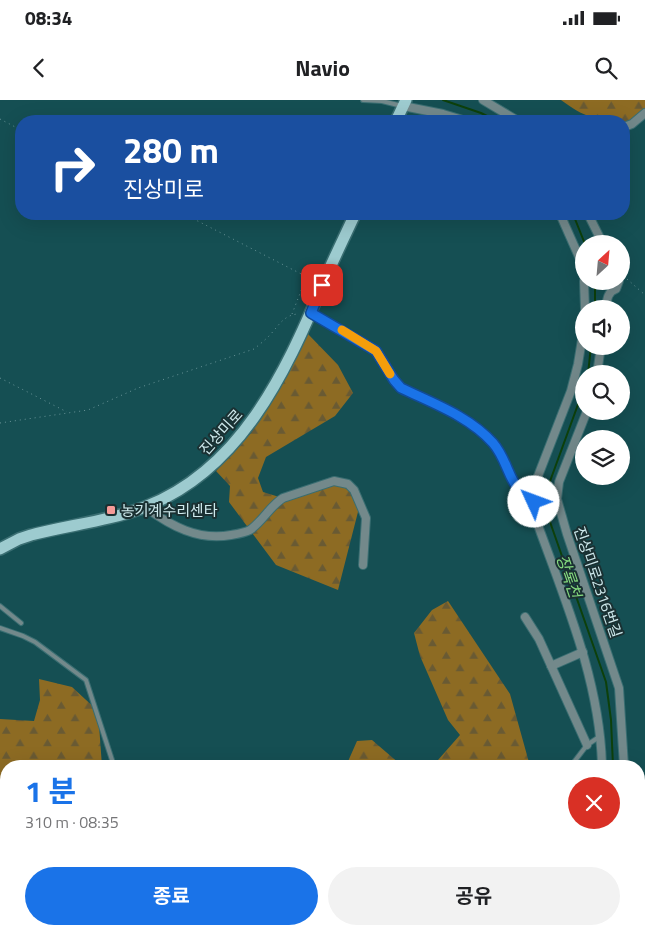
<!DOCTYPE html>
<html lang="ko">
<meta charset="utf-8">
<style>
body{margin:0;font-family:"Titillium Web","Noto Sans KR",sans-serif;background:#f2f2f2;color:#202124;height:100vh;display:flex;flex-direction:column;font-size:19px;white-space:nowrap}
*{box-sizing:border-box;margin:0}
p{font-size:16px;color:#757577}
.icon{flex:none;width:28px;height:28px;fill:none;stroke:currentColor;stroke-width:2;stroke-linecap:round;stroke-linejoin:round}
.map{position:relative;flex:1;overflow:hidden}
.sheet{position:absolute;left:0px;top:660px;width:645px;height:175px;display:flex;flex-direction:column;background:#fff;border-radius:20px 20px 0 0;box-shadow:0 5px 20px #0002}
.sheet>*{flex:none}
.banner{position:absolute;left:15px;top:15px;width:615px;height:105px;border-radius:20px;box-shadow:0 5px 20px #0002;background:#1a4fa0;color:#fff;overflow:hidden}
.needle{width:32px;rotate:26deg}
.buttons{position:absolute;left:575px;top:135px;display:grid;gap:10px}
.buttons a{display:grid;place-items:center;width:55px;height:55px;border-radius:50%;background:#fff;box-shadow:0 5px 20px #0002;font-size:25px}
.pin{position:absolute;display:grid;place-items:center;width:42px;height:42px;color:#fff;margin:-21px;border-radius:10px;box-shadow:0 2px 8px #0006}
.me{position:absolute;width:55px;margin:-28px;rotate:313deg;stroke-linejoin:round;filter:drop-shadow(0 0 4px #0008)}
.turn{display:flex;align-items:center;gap:18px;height:105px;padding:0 25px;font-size:22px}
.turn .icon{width:65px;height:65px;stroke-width:2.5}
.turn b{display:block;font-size:35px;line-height:42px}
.round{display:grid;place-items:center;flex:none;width:52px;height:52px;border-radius:26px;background:#f2f2f2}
.summary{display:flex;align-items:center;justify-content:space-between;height:85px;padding:0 25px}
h1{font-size:30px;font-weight:700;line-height:38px;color:#1a73e8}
.primary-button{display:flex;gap:10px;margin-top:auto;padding:10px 25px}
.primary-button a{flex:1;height:58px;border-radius:30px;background:#1a73e8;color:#fff;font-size:20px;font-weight:700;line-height:58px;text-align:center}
.primary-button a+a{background:#f2f2f2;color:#202124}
.status{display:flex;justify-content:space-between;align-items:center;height:35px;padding:0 25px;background:#fff;direction:ltr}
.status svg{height:14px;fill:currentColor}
header{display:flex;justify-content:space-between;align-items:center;height:65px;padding:0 25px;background:#fff;font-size:22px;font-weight:700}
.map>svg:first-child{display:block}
</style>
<div class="status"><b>08:34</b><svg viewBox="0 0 49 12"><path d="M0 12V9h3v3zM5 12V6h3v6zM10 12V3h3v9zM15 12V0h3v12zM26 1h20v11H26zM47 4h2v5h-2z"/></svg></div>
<header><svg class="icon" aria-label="back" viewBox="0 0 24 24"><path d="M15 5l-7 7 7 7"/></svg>Navio<svg class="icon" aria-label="search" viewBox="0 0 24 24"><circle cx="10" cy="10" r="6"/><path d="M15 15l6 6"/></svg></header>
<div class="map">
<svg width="645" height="835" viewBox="0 0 645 835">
<defs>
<pattern id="forest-firs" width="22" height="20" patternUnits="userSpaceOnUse" patternTransform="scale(1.25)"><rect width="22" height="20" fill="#8d6b23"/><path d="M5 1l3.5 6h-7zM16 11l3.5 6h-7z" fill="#695a33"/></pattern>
</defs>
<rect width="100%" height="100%" fill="#154f53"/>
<g fill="url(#forest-firs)">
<path d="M561,0h84v9l-14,14h-7v-2c-28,0 -40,-4 -63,-21z"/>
<path d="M308,234l30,31 15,28 -18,23 -69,41 -8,21 5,14 26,8 49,-16 11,6 10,18 -21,82 -62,-25 -47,-63 1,-16 -14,-15 35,-38 26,-41z"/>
<path d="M448,501l62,93 20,72h-184l11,-25 15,-1 28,24 38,-4 22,-25 -12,-15 -28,-64 -6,-23 18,-23z"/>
<path d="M39,579l33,8 26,24 4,55h-96v163h53l1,6h-60v-92l4,-3 -4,-9v-112l34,2 6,-21z"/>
<path d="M172,829h20l1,6h-36z"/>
</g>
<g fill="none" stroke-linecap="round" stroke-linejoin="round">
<g stroke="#0d400b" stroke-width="2">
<path d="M443,0l38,13 16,8"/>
<path d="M573,114l12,30"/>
<path d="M595,209v-28"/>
<path d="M588,274l3,-28"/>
<path d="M584,288l-35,96 -2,19 2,16 57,163 5,38 2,46"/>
<path d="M596,835l3,-6"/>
</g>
<g stroke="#3a6e72" stroke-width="6">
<g id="service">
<path d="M363,0l19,1 20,5"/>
<path d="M313,214l63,37 18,29 7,8c31,15 68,28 92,55 13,15 15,33 26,47 4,5 11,8 15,12"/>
<path d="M0,506l21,17"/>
<path d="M0,528l23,8 12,6 51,38 28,86"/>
<path d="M571,666l16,-21 12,-8"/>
<path d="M139,829v6"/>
<path d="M391,829l9,6"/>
<path d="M474,835l9,-6"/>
</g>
</g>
<g stroke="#3a6e72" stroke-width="10">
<g id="minor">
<path d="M483,0l35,21"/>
<path d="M403,6l40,8 23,7"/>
<path d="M624,27l8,-3 13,-11"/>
<path d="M560,114l20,45 4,17"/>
<path d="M588,114l15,30"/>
<path d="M621,173v1"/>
<path d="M584,181l1,28"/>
<path d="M606,209c1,-9 1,-17 10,-20l3,-8"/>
<path d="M584,227l-6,37 -7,27 -33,85c-5,18 -3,34 1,52 28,77 61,155 63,238"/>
<path d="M597,274l4,-28"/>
<path d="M587,311l-28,71 -2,17 10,35 52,154 5,78"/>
<path d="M145,407c26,19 53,34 86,28 6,-1 13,-2 19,-5 13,-9 20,-24 33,-32l51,-17 14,3 6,6 12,28 -3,47"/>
<path d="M525,517l14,22 48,106"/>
<path d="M551,566l32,-14"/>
<path d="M582,835l3,-6"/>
<path d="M607,835l4,-6"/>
</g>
</g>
<g stroke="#3a6e72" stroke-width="14">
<g id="primary">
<path d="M396,21l10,-21"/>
<path d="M0,449l19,-10 12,-4c38,-10 78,-14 114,-28 95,-37 140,-133 177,-221 10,-24 22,-48 33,-72"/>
</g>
</g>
<g stroke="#689498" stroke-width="1" stroke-dasharray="1 4" stroke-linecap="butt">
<path d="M0,19l21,11"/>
<path d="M184,114l131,67"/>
<path d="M627,179l18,16"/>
<path d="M292,214l14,-36"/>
<path d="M0,278l67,34"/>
<path d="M0,323l88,-13 50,-22 116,-39c5,-4 11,-9 16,-14 9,-10 14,-20 28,-21"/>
</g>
<use href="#service" stroke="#73898b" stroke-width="4"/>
<use href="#minor" stroke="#73898b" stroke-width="8"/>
<use href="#primary" stroke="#9dcbcf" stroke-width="11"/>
</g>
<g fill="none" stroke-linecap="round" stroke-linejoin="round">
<g stroke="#114b97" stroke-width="12">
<path id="route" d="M322,185l-11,28 65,38 18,29 7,8c31,15 68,28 92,55 13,15 15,34 26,47 4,5 11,8 15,12"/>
</g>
<use href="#route" stroke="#1a73e8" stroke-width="9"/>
<path stroke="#f59e0b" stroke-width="9" d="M342,230l34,21 14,23"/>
</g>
<rect fill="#f59b98" stroke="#1a3032" stroke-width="2" x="106" y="405" width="10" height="10" rx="2.5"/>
<g text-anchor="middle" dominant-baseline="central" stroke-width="4" stroke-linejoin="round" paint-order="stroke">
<g font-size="15" fill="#cee9ec" stroke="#1a3032">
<text transform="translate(221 332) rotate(-48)">진상미로</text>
<text transform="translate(598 482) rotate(71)">진상미로2316번길</text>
</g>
<g font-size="15" fill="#cee9ec" stroke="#1a3032" text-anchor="start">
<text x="121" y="410">농기계수리센타</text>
</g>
<g font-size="16" font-style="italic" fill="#86dc7f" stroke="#1a3032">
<text transform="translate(569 476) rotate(71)">장록천</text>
</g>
</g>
</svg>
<div class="buttons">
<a><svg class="needle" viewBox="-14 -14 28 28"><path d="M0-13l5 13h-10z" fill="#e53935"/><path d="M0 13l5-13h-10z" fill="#757577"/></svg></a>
<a><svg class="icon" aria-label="sound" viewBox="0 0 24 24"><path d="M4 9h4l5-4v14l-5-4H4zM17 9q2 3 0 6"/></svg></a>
<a><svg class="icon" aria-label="search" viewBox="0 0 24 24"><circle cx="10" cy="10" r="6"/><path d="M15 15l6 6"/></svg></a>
<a><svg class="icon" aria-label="layers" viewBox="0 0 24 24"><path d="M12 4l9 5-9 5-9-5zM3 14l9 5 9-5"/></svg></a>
</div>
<div class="pin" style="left:322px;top:185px;background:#d93025"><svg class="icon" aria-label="arrive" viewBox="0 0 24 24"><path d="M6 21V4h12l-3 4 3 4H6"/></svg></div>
<svg class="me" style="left:534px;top:402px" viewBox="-20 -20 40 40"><circle r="19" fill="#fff"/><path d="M0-13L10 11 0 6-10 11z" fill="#1a73e8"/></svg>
<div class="banner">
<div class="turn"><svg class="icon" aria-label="right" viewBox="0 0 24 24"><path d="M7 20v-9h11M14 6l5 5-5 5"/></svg><div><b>280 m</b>진상미로</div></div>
</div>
<section class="sheet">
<div class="summary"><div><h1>1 분</h1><p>310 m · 08:35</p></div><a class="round" style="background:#d93025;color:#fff"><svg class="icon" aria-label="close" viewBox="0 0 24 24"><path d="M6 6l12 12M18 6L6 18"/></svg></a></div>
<div class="primary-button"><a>종료</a><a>공유</a></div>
</section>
</div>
